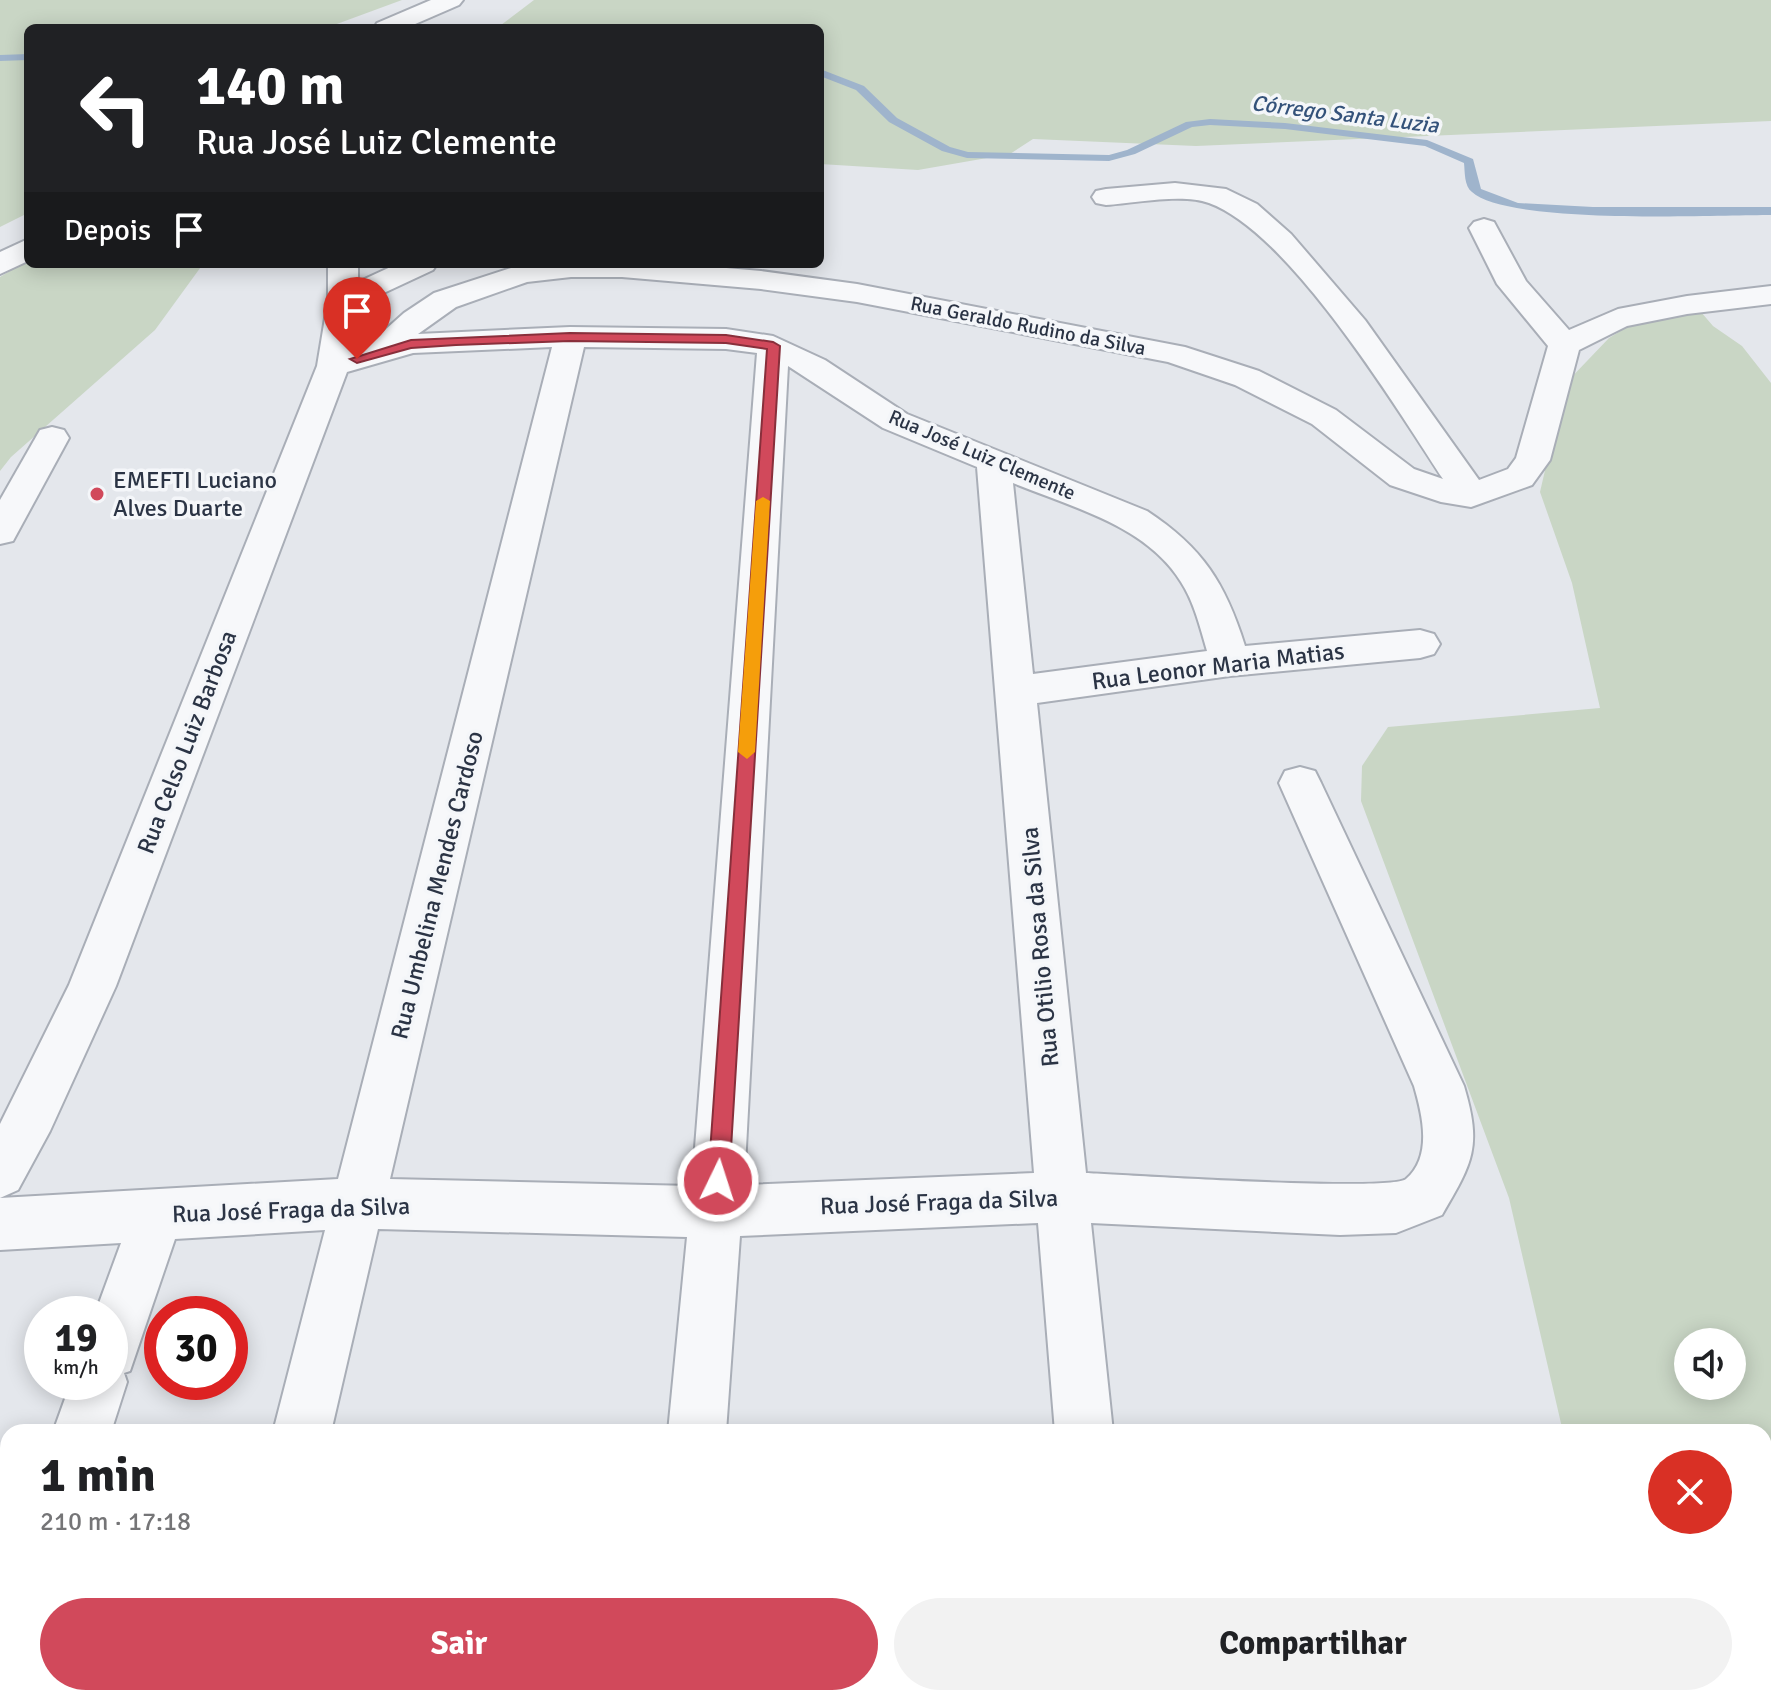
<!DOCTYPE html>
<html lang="pt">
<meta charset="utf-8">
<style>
body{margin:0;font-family:Signika,sans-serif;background:#f2f2f2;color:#202124;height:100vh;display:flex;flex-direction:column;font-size:30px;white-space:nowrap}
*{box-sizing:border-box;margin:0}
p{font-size:26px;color:#757577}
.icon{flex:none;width:44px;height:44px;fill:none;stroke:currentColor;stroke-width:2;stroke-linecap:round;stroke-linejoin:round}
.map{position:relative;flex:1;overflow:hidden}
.panel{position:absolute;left:0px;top:1424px;width:1772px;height:282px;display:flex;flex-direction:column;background:#fff;border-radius:24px 24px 0 0;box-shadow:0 4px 20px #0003}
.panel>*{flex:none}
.top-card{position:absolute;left:24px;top:24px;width:800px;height:244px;border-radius:12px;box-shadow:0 4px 20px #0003;background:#202124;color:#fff;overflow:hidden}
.tools{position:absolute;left:1674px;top:1328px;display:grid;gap:16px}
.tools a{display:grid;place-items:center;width:72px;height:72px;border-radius:50%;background:#fff;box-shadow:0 4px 20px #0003;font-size:40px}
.speed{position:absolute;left:24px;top:1296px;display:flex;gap:16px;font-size:40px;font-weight:700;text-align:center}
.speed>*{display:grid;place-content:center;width:104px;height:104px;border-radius:50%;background:#fff;box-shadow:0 4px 20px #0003;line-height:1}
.speed small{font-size:20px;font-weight:400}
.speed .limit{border:12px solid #d22;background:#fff;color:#111}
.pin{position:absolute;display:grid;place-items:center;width:68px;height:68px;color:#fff;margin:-82px -34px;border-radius:50% 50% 50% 0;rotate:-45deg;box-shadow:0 0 8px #0007}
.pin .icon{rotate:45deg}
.me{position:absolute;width:88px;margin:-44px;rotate:4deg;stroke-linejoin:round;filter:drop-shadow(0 0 6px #0008)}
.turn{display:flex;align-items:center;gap:28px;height:168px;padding:0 40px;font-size:36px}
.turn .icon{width:104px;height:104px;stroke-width:2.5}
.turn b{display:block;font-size:56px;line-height:68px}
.then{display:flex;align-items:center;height:76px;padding:0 40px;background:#0003;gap:16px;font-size:30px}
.round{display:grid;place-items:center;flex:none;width:84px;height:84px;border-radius:42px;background:#f2f2f2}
.overview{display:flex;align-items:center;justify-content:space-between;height:136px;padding:0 40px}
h1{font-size:48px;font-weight:700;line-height:60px}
.button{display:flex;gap:16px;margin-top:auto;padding:16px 40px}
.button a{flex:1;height:92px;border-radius:48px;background:#d1495b;color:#fff;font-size:32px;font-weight:700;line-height:92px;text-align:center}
.button a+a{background:#f2f2f2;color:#202124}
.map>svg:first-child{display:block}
</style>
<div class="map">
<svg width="1771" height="1705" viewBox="0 0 1771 1705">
<rect width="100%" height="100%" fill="#e4e7ec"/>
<g fill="#c9d6c5" fill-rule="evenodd">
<path d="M0,0h402l-76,28h-298v185l-28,14z"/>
<path d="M534,0h1237v121l-575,25 -163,-7 -23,15 -92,16 -98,-6v-136h-323z"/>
<path d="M28,260v4h175l-48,66 -144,127 -11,14v-194z"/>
<path d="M1701,312l12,14 29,20 29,37v1322h-189l1,-7h181v-266h-201l-54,-234 -148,-397 1,-35 26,-39 212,-19 -28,-125 -32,-91 25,-108 44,-46 33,-20zM1688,1342h44v44h-44z"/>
</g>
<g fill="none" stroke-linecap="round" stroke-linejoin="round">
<g fill="#9fb4cc" fill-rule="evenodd">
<path d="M441,25h87l5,3h-97z"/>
<path d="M28,54v6l-28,1v-6z"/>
<path d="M820,69l44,17 33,32 53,29 18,5 141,3 18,-5 59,-28 24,-3 75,4 142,17 46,19 8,30 37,14 75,4h178v8c-56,0 -263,10 -299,-23 -8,-6 -7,-20 -8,-29l-39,-17 -140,-17 -75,-4 -18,2 -57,27 -26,7 -142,-3 -25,-7 -53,-29 -33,-32 -36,-14z"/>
</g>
<g stroke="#a9aeb7" stroke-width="4">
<g id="minor">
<path d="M431,0h32l-4,5 -53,23h-32l3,-5z"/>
<path d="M1175,183l51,6 31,15 34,30 74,86 114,160 29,-11 8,-11 32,-112 -51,-62 -28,-56 5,-6 10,-3 10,3 32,59 43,49 49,-21 69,-13 84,-10v18l-84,10 -60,12 -48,24 -29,110 -18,25 -61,22 -30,-5 -51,-17 -78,-61 -77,-39 -67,-23 -311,-60 -96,-13 -139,-12h-51l-44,5 -71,25 -38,27 152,-7 156,2 47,7 52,24 82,54 240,97c56,37 78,72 98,135l175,-16 14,4 6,10 -6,10 -14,4 -190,18 -193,27 49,470c39,2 304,19 320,6 27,-23 16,-65 8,-93l-135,-303 6,-12 15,-4 15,4 6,12 143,303c18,61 9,76 -22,129l-46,18 -56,2 -249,-12 22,209h-58l-17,-209 -298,13 -14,196h-58l19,-195 -309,-8 -47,203h-58l52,-202 -150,9 -45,132 -6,2 3,9 -16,50h-58l18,-50h39v-68h-15l26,-71 -121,7v-52l338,-19 214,-832 -139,6 -66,19 -231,614 -66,145 -32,59 -18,8v-74l69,-139 248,-619 11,-66v-36h30v18l39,-18h40l-4,6 -75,35 -7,46 16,-5 37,-33 30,-20 89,-29h157l81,7 96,13 328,63 74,24 77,39 78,59 29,10c-47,-72 -154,-247 -234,-276 -26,-10 -75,0 -103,2l-10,-2 -4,-6 4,-6 10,-2zM584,347l142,2 31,4 -65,833 -302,-7zM788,366l95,62 94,39 57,706 -290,12zM1013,483c58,24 133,42 168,99 13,20 19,45 26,69l-174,23z"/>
<path d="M28,239v22l-28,13v-22z"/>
<path d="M52,427l12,3 5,8 -56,103 -13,3v-44l40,-70z"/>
<path d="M8,1615l1,83 -9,4v-83z"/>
<path d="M203,1698h64l-2,7h-64z"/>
<rect x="641" y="1698" width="64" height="7"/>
</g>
</g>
<use href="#minor" fill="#f7f8fa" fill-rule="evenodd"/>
</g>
<path fill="#d1495b" stroke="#882f3b" stroke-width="2" d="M570,333l156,2 47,7 7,4 -51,835 -3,7 -8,3 -7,-3 -3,-7 59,-832 -41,-6 -156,-2 -114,4 -45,3 -54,15 -7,-4 61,-19z"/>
<path fill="#f59e0b" d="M763,497l7,4 -15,251 -8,7 -9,-7 18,-251z"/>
<circle fill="#d1495b" stroke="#f4f6f9" stroke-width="3" cx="97" cy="494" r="8"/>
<g text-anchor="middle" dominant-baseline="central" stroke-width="7" stroke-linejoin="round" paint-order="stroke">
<g font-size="20" fill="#2b3445" stroke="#f4f6f9">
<text transform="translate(1028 326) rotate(11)">Rua Geraldo Rudino da Silva</text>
<text transform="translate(982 455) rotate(23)">Rua José Luiz Clemente</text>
</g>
<g font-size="22" font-style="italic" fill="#34527a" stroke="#f4f6f9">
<text transform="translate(1345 114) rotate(7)">Córrego Santa Luzia</text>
</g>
<g font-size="24" fill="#2b3445" stroke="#f4f6f9" text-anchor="start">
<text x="113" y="480">EMEFTI Luciano<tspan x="113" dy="28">Alves Duarte</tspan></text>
</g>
<g font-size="24" fill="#2b3445" stroke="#f4f6f9">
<text transform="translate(1218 666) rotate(-7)">Rua Leonor Maria Matias</text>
<text transform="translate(187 742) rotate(-69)">Rua Celso Luiz Barbosa</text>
<text transform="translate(437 885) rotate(-76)">Rua Umbelina Mendes Cardoso</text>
<text transform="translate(1040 947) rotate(-95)">Rua Otilio Rosa da Silva</text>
<text transform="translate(939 1202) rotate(-2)">Rua José Fraga da Silva</text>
<text transform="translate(291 1210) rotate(-2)">Rua José Fraga da Silva</text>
</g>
</g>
</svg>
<div class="tools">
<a><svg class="icon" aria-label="sound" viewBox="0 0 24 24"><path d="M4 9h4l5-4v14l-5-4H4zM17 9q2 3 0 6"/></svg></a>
</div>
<div class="speed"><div>19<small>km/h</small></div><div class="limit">30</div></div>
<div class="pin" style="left:357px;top:359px;background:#d93025"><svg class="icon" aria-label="arrive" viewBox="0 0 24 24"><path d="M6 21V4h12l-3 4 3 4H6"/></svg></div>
<svg class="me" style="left:718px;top:1181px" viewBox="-20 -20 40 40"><circle r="17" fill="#d1495b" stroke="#fff" stroke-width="3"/><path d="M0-11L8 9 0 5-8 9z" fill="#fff"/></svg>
<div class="top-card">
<div class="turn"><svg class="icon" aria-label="left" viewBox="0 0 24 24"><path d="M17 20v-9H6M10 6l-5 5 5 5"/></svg><div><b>140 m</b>Rua José Luiz Clemente</div></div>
<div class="then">Depois<svg class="icon" aria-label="arrive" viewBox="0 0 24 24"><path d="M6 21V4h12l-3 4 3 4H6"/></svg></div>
</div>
<section class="panel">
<div class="overview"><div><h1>1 min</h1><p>210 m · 17:18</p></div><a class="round" style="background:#d93025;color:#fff"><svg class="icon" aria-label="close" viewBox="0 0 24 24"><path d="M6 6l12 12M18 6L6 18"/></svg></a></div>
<div class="button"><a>Sair</a><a>Compartilhar</a></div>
</section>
</div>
